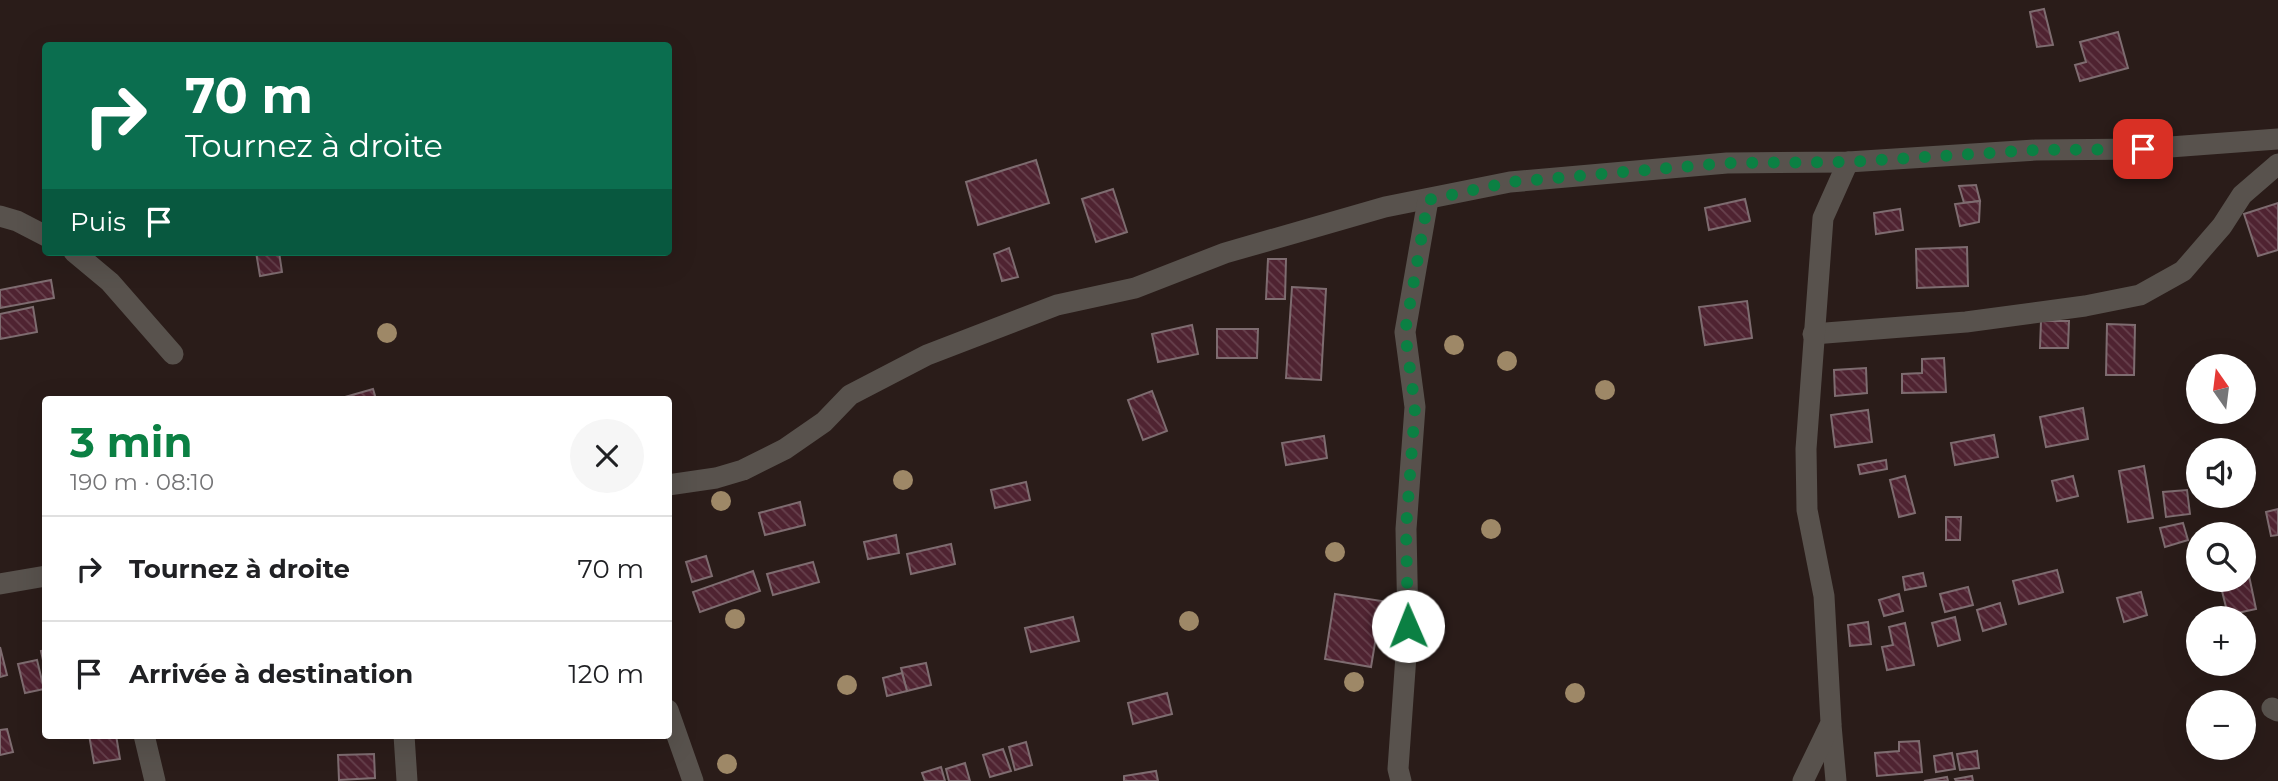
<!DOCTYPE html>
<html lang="fr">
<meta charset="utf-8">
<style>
body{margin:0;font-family:Montserrat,sans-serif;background:#f6f6f6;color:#202124;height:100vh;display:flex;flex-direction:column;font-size:26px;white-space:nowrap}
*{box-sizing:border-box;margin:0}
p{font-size:23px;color:#757577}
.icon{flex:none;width:38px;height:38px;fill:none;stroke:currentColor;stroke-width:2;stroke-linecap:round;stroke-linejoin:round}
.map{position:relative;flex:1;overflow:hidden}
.panel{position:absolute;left:42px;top:396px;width:630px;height:343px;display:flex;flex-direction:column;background:#fff;border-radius:7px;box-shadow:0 7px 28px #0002}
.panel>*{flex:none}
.top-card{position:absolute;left:42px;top:42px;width:630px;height:214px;border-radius:7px;box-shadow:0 7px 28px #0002;background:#0b6e4f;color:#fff;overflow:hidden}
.needle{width:46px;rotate:346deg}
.tools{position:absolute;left:2186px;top:354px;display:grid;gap:14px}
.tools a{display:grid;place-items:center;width:70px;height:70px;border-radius:50%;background:#fff;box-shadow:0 7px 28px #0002;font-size:35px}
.pin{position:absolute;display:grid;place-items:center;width:60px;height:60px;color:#fff;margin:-30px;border-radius:14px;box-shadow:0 4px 10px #0006}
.me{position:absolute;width:77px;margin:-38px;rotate:359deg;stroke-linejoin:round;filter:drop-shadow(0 0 5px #0008)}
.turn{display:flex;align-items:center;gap:24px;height:147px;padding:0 28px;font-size:32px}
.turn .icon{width:91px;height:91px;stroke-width:2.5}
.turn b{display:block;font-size:49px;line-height:60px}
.then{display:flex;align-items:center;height:66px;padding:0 28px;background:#0003;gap:14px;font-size:26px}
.round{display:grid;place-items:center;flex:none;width:74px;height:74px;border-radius:37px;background:#f6f6f6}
.head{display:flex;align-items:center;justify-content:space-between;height:119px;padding:0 28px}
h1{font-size:42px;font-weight:700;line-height:52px;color:#0b8043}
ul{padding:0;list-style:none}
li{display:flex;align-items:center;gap:21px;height:105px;padding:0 28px;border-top:2px solid #e0e0e0}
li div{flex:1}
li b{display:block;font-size:26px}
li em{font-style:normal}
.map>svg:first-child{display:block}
</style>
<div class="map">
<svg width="2278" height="781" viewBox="0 0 2278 781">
<defs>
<pattern id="building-back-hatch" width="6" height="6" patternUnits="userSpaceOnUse" patternTransform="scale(1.75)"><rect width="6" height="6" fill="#4f2331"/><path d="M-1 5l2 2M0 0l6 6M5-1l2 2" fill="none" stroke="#68424e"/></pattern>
</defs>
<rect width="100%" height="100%" fill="#2a1c19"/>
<g fill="url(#building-back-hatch)" stroke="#7e6c70" stroke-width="2">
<path d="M2044,9l9,36 -16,2 -7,-35z"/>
<path d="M2118,32l10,36 -48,13 -5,-16 11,-3 -6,-20z"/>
<path d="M1036,160l13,43 -71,22 -12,-43z"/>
<path d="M1976,185l4,16 -16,2 -5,-17z"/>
<path d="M1113,189l14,43 -31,10 -14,-43z"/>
<path d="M1745,199l5,22 -41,9 -4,-22z"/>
<path d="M1980,201l-1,21 -19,4 -5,-22z"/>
<path d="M2278,203v47l-20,6 -14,-42z"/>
<path d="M1900,209l3,21 -27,4 -2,-21z"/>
<path d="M1967,247l1,39 -51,2 -1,-39z"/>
<path d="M1009,248l9,29 -16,4 -8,-27z"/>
<path d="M256,252h23l3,20 -22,4z"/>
<path d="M1268,259h18l-1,40h-19z"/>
<path d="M51,280l3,18 -54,10v-18z"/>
<path d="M1292,287l34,2 -5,91 -35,-2z"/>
<path d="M1747,301l5,37 -47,7 -6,-38z"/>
<path d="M33,307l4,25 -37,7v-25z"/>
<path d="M2041,321h28l-1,27h-28z"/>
<path d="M2107,324l28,1 -1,50h-28z"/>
<path d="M1192,325l6,29 -40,8 -6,-28z"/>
<path d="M1217,329h41l-1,29h-40z"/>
<path d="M1944,358l2,34 -44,1v-19l20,-1v-14z"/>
<path d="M1866,368l1,25 -32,3 -1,-26z"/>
<path d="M373,389l3,10h-38z"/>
<path d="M1152,391l15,40 -24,9 -15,-40z"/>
<path d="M2083,408l5,31 -42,8 -6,-30z"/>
<path d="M1868,410l4,32 -37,5 -4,-32z"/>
<path d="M1994,435l4,22 -43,8 -4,-22z"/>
<path d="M1324,436l3,22 -41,7 -4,-22z"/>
<path d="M1886,460l1,9 -27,5 -2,-9z"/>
<path d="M2144,466l9,52 -25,4 -9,-51z"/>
<path d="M1905,476l10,37 -16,4 -9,-37z"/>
<path d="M2073,476l5,20 -21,5 -5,-20z"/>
<path d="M1026,482l4,18 -35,8 -4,-18z"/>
<path d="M2187,490l3,24 -24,3 -3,-25z"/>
<path d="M800,502l5,23 -40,10 -6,-22z"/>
<path d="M2278,509v26l-7,1 -5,-24z"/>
<path d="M1946,517h15l-1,23h-14z"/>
<path d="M2183,523l5,17 -23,7 -5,-19z"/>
<path d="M896,535l3,18 -31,6 -4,-17z"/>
<path d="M951,544l4,20 -44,10 -4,-20z"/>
<path d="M706,556l6,20 -20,6 -6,-20z"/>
<path d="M813,562l6,20 -46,13 -6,-21z"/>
<path d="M2057,570l6,22 -44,12 -6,-23z"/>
<path d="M753,571l7,20 -60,21 -7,-20z"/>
<path d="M2248,571l8,38 -28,6 -9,-36h25v-7z"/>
<path d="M1923,573l3,13 -21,4 -2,-13z"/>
<path d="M1968,587l5,18 -28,7 -5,-18z"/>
<path d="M2141,592l6,23 -23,7 -7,-24z"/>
<path d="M1335,594l47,7 -11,66 -46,-8z"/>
<path d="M1899,594l4,17 -19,5 -5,-16z"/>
<path d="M2000,603l6,21 -23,7 -6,-21z"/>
<path d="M1073,617l6,24 -48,11 -6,-24z"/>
<path d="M1955,617l5,23 -22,6 -6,-23z"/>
<path d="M1868,622l3,22 -21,2 -2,-21z"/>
<path d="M1905,623l9,42 -27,5 -5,-23 11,-2 -4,-18z"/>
<path d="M0,647l7,28 -7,2z"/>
<path d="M46,650v24l-5,-23z"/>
<path d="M37,660l7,29 -19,4 -7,-29z"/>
<path d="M926,663l5,22 -24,6 -6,-23z"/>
<path d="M902,673l5,18 -20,5 -4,-18z"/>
<path d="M1167,693l5,21 -39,10 -5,-21z"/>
<path d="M7,729l6,23 -13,3v-25z"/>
<path d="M89,735h27l4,24 -26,4z"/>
<path d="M1919,741l3,31 -45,4 -2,-23 24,-2v-9z"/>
<path d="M1026,742l6,23 -17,5 -6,-23z"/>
<path d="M1003,749l8,22 -21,6 -7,-22z"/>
<path d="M1977,751l2,17 -19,2 -3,-16z"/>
<path d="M1952,753l3,16 -19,3 -2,-16z"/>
<path d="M374,754l1,24 -36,2 -1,-25z"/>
<path d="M965,763l5,18h-21l-3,-12z"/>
<path d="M941,767l4,14h-20l-3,-8z"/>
<path d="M1156,771l2,10h-34v-5z"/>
<path d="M1972,776l1,5h-17l-1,-2z"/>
<path d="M1947,777l1,4h-24z"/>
</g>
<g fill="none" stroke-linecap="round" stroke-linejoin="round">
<g stroke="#58524d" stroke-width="21">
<path d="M0,216l17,5 29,15"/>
<path d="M74,252l36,30 63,72"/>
<path d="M1813,334l153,-12 119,-16 55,-11 43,-24 39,-45 20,-31 36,-31"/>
<path d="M668,485l48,-7 27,-8 42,-21 39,-27 26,-27 77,-40 130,-50 78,-17 90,-35 160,-46 125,-25 217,-19 121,-1 188,-12 107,-1 135,-10"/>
<path d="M0,584l46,-8"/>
<path d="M2272,708l6,3"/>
<path d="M668,710l25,71"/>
<path d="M1831,725l5,56"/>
<path d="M144,735l11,46"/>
<path d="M404,735l3,46"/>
<path d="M1401,781l-3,-12 10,-142 -2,-98 9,-122 -10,-75 23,-132"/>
<path d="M1803,781l28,-58 -7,-127 -17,-86 -1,-61 17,-231 25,-56"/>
</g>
</g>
<g fill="#9e8867">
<circle cx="387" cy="333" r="10"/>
<circle cx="1454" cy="345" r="10"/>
<circle cx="1507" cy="361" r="10"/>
<circle cx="1605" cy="390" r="10"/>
<circle cx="903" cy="480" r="10"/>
<circle cx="721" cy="501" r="10"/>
<circle cx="1491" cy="529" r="10"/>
<circle cx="1335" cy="552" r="10"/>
<circle cx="735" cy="619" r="10"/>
<circle cx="1189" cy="621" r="10"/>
<circle cx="1354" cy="682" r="10"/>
<circle cx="847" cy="685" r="10"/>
<circle cx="1575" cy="693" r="10"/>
<circle cx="727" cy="764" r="10"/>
</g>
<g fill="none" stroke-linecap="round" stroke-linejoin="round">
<path stroke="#0b8043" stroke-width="12" stroke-dasharray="0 21.6" d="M1408,626l-2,-97 9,-122 -10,-75 23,-132 82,-18 217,-19 121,-1 188,-12 107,-1"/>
</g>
</svg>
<div class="tools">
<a><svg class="needle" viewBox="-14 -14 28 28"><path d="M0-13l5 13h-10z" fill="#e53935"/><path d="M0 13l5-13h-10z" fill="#757577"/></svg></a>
<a><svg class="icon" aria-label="sound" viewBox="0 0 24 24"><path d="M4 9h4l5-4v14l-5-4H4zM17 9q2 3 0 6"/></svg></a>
<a><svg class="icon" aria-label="search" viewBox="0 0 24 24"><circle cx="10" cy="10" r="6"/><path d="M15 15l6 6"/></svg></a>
<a>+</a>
<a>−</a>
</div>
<div class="pin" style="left:2143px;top:149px;background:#d93025"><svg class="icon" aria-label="arrive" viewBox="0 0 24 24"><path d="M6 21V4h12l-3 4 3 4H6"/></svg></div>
<svg class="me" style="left:1408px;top:626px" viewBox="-20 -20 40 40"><circle r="19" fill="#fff"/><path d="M0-13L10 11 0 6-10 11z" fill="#0b8043"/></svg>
<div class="top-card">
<div class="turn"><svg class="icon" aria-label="right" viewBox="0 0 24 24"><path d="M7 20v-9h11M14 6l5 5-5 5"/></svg><div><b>70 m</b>Tournez à droite</div></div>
<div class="then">Puis<svg class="icon" aria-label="arrive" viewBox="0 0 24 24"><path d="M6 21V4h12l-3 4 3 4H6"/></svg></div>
</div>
<section class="panel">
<div class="head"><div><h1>3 min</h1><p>190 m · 08:10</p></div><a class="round"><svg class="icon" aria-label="close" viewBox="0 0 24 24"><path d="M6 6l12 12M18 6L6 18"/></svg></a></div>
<ul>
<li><svg class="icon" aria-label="right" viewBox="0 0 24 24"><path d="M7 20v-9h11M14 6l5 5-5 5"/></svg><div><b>Tournez à droite</b></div><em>70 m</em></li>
<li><svg class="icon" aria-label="arrive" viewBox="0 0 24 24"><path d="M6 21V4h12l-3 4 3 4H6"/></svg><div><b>Arrivée à destination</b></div><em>120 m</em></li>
</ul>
</section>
</div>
